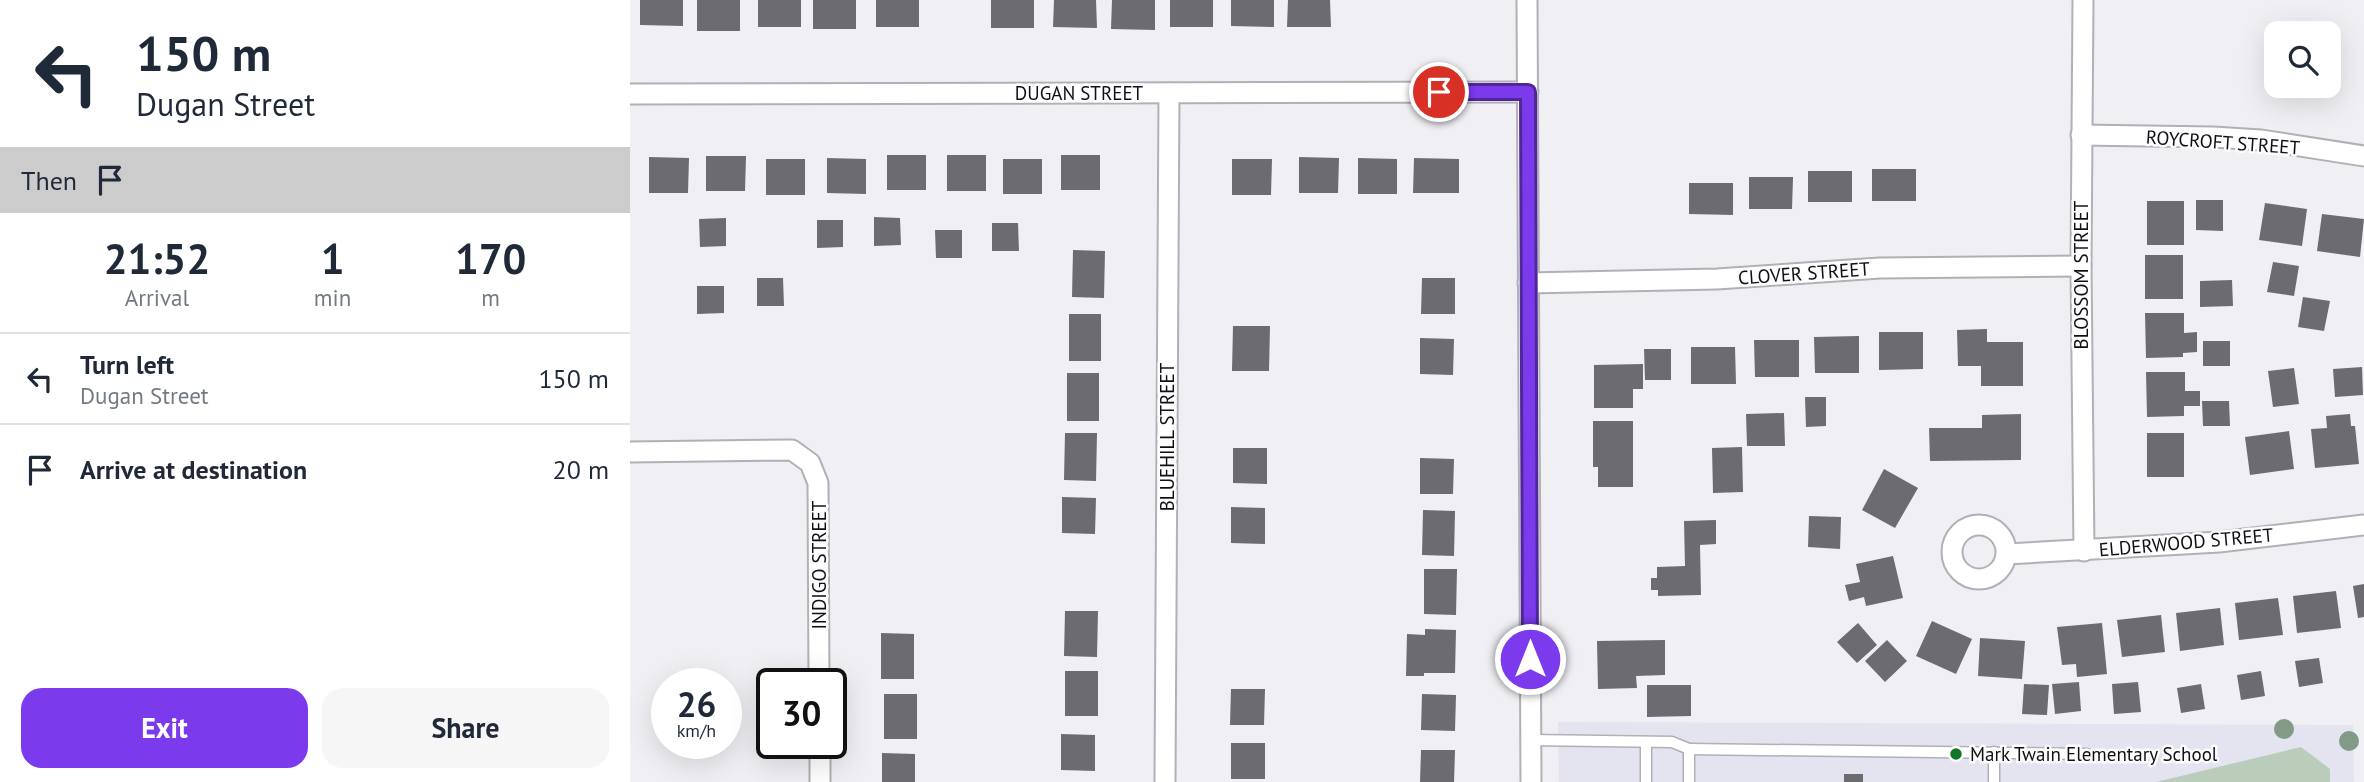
<!DOCTYPE html>
<style>
body{margin:0;font-family:"PT Sans",sans-serif;background:#f6f6f7;color:#1f2937;height:100vh;display:flex;flex-direction:column;font-size:26px;white-space:nowrap}
*{box-sizing:border-box;margin:0}
p{font-size:23px;color:#747a83}
.icon{flex:none;width:38px;height:38px;fill:none;stroke:currentColor;stroke-width:2;stroke-linecap:round;stroke-linejoin:round}
.map{position:relative;flex:1;overflow:hidden}
.side{display:flex;flex-direction:column;background:#fff;width:630px}
.side>*{flex:none}
.banner{background:#fff;color:#1f2937;overflow:hidden}
.tools{position:absolute;left:1634px;top:21px;display:grid;gap:14px}
.tools a{display:grid;place-items:center;width:77px;height:77px;border-radius:14px;background:#fff;box-shadow:0 7px 28px #0002;font-size:35px}
.speed{position:absolute;left:21px;top:668px;display:flex;gap:14px;font-size:35px;font-weight:700;text-align:center}
.speed>*{display:grid;place-content:center;width:91px;height:91px;border-radius:50%;background:#fff;box-shadow:0 7px 28px #0002;line-height:1}
.speed small{font-size:18px;font-weight:400}
.speed .limit{border:4px solid #111;border-radius:10px;background:#fff;color:#111}
.pin{position:absolute;display:grid;place-items:center;width:60px;height:60px;color:#fff;margin:-30px;border:4px solid #fff;border-radius:50%;box-shadow:0 2px 7px #0007}
.me{position:absolute;width:77px;margin:-38px;rotate:0deg;stroke-linejoin:round;filter:drop-shadow(0 0 5px #0008)}
.turn{display:flex;align-items:center;gap:24px;height:147px;padding:0 21px;font-size:32px}
.turn .icon{width:91px;height:91px;stroke-width:2.5}
.turn b{display:block;font-size:49px;line-height:60px}
.then{display:flex;align-items:center;height:66px;padding:0 21px;background:#0003;gap:14px;font-size:26px}
.eta{display:flex;justify-content:space-evenly;align-items:center;height:119px;text-align:center}
.eta b{font-size:42px;font-weight:800;line-height:49px}
.action{display:flex;gap:14px;margin-top:auto;padding:14px 21px}
.action a{flex:1;height:80px;border-radius:21px;background:#7c3aed;color:#fff;font-size:28px;font-weight:800;line-height:80px;text-align:center}
.action a+a{background:#f6f6f7;color:#1f2937}
ul{padding:0;list-style:none}
li{display:flex;align-items:center;gap:21px;height:91px;padding:0 21px;border-top:2px solid #e0e1e3}
li div{flex:1}
li b{display:block;font-size:26px}
li em{font-style:normal}
main{display:flex;flex:1;min-height:0}
.map>svg:first-child{display:block}
</style>
<main>
<section class="side">
<div class="banner">
<div class="turn"><svg class="icon" aria-label="left" viewBox="0 0 24 24"><path d="M17 20v-9H6M10 6l-5 5 5 5"/></svg><div><b>150 m</b>Dugan Street</div></div>
<div class="then">Then<svg class="icon" aria-label="arrive" viewBox="0 0 24 24"><path d="M6 21V4h12l-3 4 3 4H6"/></svg></div>
</div>
<div class="eta">
<div><b>21:52</b><p>Arrival</p></div>
<div><b>1</b><p>min</p></div>
<div><b>170</b><p>m</p></div>
</div>
<ul>
<li><svg class="icon" aria-label="left" viewBox="0 0 24 24"><path d="M17 20v-9H6M10 6l-5 5 5 5"/></svg><div><b>Turn left</b><p>Dugan Street</p></div><em>150 m</em></li>
<li><svg class="icon" aria-label="arrive" viewBox="0 0 24 24"><path d="M6 21V4h12l-3 4 3 4H6"/></svg><div><b>Arrive at destination</b></div><em>20 m</em></li>
</ul>
<div class="action"><a>Exit</a><a>Share</a></div>
</section>
<div class="map">
<svg width="1734" height="782" viewBox="0 0 1734 782">
<rect width="100%" height="100%" fill="#efeff4"/>
<path fill="#e4e3f0" d="M928,722l795,3 1,57h-795z"/>
<path fill="#bacdba" d="M1671,747l29,22v13h-174z"/>
<g fill="#6b6b70">
<path d="M10,0h43v26l-43,-1z"/>
<rect x="67" y="0" width="43" height="31"/>
<rect x="128" y="0" width="43" height="27"/>
<rect x="183" y="0" width="43" height="29"/>
<rect x="246" y="0" width="43" height="27"/>
<rect x="361" y="0" width="43" height="28"/>
<path d="M424,0h42l1,28 -44,-1z"/>
<path d="M482,0h43v30l-44,-1z"/>
<rect x="540" y="0" width="43" height="27"/>
<path d="M601,0h43v27l-43,-1z"/>
<path d="M658,0h42l1,27h-44z"/>
<rect x="257" y="155" width="39" height="35"/>
<rect x="317" y="155" width="39" height="36"/>
<rect x="431" y="155" width="39" height="35"/>
<path d="M76,156h40l-1,35h-39z"/>
<path d="M19,157l40,1 -1,35h-39z"/>
<path d="M669,157l40,1 -1,35h-39z"/>
<path d="M197,158l39,1v35l-39,-1z"/>
<path d="M728,158l39,1v35h-39z"/>
<path d="M784,158l45,1v34h-46z"/>
<rect x="136" y="159" width="39" height="36"/>
<rect x="373" y="159" width="39" height="35"/>
<path d="M602,159h40l-1,36h-39z"/>
<rect x="1242" y="169" width="44" height="32"/>
<rect x="1178" y="171" width="44" height="31"/>
<path d="M1119,177h44l-1,32h-43z"/>
<path d="M1059,183h44v32l-44,-1z"/>
<path d="M1566,200h27v31l-27,-1z"/>
<rect x="1517" y="201" width="37" height="44"/>
<path d="M1635,203l42,6 -5,37 -43,-6z"/>
<path d="M1692,214l42,5 -4,38 -43,-6z"/>
<path d="M244,217l26,1 1,27 -27,1z"/>
<path d="M96,218v28l-26,1 -1,-28z"/>
<path d="M187,220h26v27l-26,1z"/>
<path d="M362,223h26l1,28h-27z"/>
<path d="M305,230h27v28h-26z"/>
<path d="M443,250l32,1 -1,47 -32,-1z"/>
<rect x="1515" y="255" width="38" height="44"/>
<path d="M1643,262l26,4 -5,30 -27,-4z"/>
<path d="M127,278h26l1,28h-27z"/>
<path d="M792,278h33v36h-34z"/>
<path d="M1602,280l1,26 -33,1v-26z"/>
<path d="M67,286h27v27l-27,1z"/>
<path d="M1673,297l27,4 -6,30 -26,-4z"/>
<path d="M1515,313h39v20l13,-1v20l-14,1v4l-37,1z"/>
<rect x="439" y="314" width="32" height="47"/>
<path d="M603,326h37l-1,45h-37z"/>
<path d="M1357,329v13h36v44h-42v-20h-23l-1,-36z"/>
<path d="M1249,332h44v37l-44,1z"/>
<path d="M1229,336v37h-44l-1,-36z"/>
<path d="M790,338l34,1 -1,36 -33,-1z"/>
<path d="M1124,340h45v37h-44z"/>
<rect x="1573" y="341" width="27" height="25"/>
<path d="M1061,347h44l1,37h-45z"/>
<path d="M1014,349h27v31h-26z"/>
<path d="M1013,364v25h-10v19h-39v-43z"/>
<path d="M1732,367l1,28 -28,2 -2,-28z"/>
<path d="M1664,368l5,36 -26,3 -5,-36z"/>
<path d="M1516,372h39v19h15v15h-16v10l-37,1z"/>
<rect x="437" y="373" width="32" height="48"/>
<path d="M1175,397h21v29l-20,1z"/>
<path d="M1572,401h27l1,25h-27z"/>
<path d="M1154,413l1,33h-38l-1,-32z"/>
<path d="M1391,414v46l-91,1 -1,-33h53v-13z"/>
<path d="M1720,414l1,12h4l4,38 -44,4 -4,-39 16,-1 -1,-12z"/>
<path d="M963,421h40v66h-35v-20h-5z"/>
<path d="M1659,431l5,38 -44,6 -5,-38z"/>
<path d="M435,433h32l-1,48 -32,-1z"/>
<rect x="1517" y="433" width="37" height="44"/>
<path d="M1112,447l1,45 -30,1 -1,-45z"/>
<path d="M603,448h34v36l-34,-1z"/>
<path d="M790,458l34,1 -1,35h-33z"/>
<path d="M1254,469l34,19 -23,40 -33,-18z"/>
<path d="M432,497l34,1 -1,36 -33,-1z"/>
<path d="M601,507l34,1v36l-34,-1z"/>
<path d="M793,510l32,1 -1,45 -32,-1z"/>
<path d="M1179,516l32,1 -1,32 -32,-2z"/>
<path d="M1086,520v24l-16,1 1,50 -43,1v-6h-7v-12h6v-11l28,-1 -1,-45z"/>
<path d="M1263,556l10,42 -37,8 -2,-9 -15,4 -4,-16 15,-3 -4,-18z"/>
<path d="M794,569h33l-1,46 -32,-1z"/>
<path d="M1734,584v33l-6,1 -5,-32z"/>
<path d="M1706,591l5,37 -44,5 -4,-37z"/>
<path d="M1648,598l5,37 -44,5 -4,-37z"/>
<path d="M1590,608l4,37 -44,6 -4,-38z"/>
<path d="M435,611h33l-1,46 -33,-1z"/>
<path d="M1531,615l4,37 -43,5 -5,-37z"/>
<path d="M1302,621l40,18 -16,35 -40,-18z"/>
<path d="M1228,623l19,22 -20,18 -20,-21z"/>
<path d="M1472,623l5,51 -30,3 -1,-13 -14,1 -5,-38z"/>
<path d="M795,629l31,1 -1,43h-31v3h-18l1,-42 18,1z"/>
<path d="M251,633l33,1v45h-33z"/>
<path d="M1350,638l45,3 -3,38 -44,-3z"/>
<path d="M1035,640v35l-29,1 1,12 -39,1 -1,-48z"/>
<path d="M1257,640l20,21 -22,21 -20,-21z"/>
<path d="M1689,658l4,25 -24,4 -4,-26z"/>
<rect x="435" y="671" width="33" height="45"/>
<path d="M1631,671l4,25 -24,4 -4,-25z"/>
<path d="M1449,682l2,29 -26,3 -3,-30z"/>
<path d="M1508,682l3,30 -27,2 -2,-30z"/>
<path d="M1394,684l25,1 -2,30 -25,-1z"/>
<path d="M1571,684l4,25 -24,4 -4,-25z"/>
<path d="M1017,685h44v31l-44,1z"/>
<path d="M601,689h34l-1,36h-34z"/>
<rect x="254" y="694" width="33" height="45"/>
<path d="M792,694l34,1 -1,36 -34,-1z"/>
<path d="M431,734l34,1v36l-34,-1z"/>
<rect x="601" y="743" width="34" height="36"/>
<path d="M791,750h34l-1,32h-34z"/>
<path d="M252,753l33,1v28h-33z"/>
<rect x="1214" y="774" width="19" height="8"/>
</g>
<g fill="none" stroke-linecap="round" stroke-linejoin="round">
<g stroke="#b1b0b6" stroke-width="13">
<g id="lane">
<path d="M900,740l142,2 17,7v33"/>
<path d="M1016,742v40"/>
<path d="M1059,749l398,5"/>
<path d="M1364,752v30"/>
</g>
</g>
<g stroke="#b1b0b6" stroke-width="23">
<g id="street">
<path d="M897,0l4,782"/>
<path d="M1453,0l-2,266 3,285"/>
<path d="M0,94l898,-2"/>
<path d="M1451,135l132,2 48,3 103,16"/>
<path d="M898,283l189,-4 163,-11 201,-2"/>
<path d="M0,452l162,-2 18,13 8,20 1,201"/>
<circle cx="1349" cy="552" r="27"/>
<path d="M1377,554l212,-12 145,-17"/>
<path d="M190,744v38"/>
<path d="M535,782l4,-689"/>
</g>
</g>
<use href="#lane" stroke="#fff" stroke-width="10"/>
<use href="#street" stroke="#fff" stroke-width="19"/>
</g>
<g fill="#839a87">
<circle cx="1654" cy="729" r="10"/>
<circle cx="1719" cy="741" r="10"/>
</g>
<g fill="none" stroke-linecap="round" stroke-linejoin="round">
<g stroke="#51269a" stroke-width="18">
<path id="route" d="M809,92h89l2,567"/>
</g>
<use href="#route" stroke="#7c3aed" stroke-width="12"/>
</g>
<circle fill="#127628" stroke="#fdfdff" stroke-width="2.5" cx="1326" cy="754" r="7"/>
<g text-anchor="middle" dominant-baseline="central" stroke-width="5" stroke-linejoin="round" paint-order="stroke">
<g font-size="19" fill="#101011" stroke="#fdfdff">
<text x="449" y="93">DUGAN STREET</text>
<text transform="translate(1593 142) rotate(4)">ROYCROFT STREET</text>
<text transform="translate(1174 273) rotate(-4)">CLOVER STREET</text>
<text transform="translate(1451 275) rotate(-90)">BLOSSOM STREET</text>
<text transform="translate(537 437) rotate(-90)">BLUEHILL STREET</text>
<text transform="translate(1556 542) rotate(-5)">ELDERWOOD STREET</text>
<text transform="translate(189 565) rotate(-90)">INDIGO STREET</text>
</g>
<g font-size="19" fill="#101011" stroke="#fdfdff" text-anchor="start">
<text x="1340" y="754">Mark Twain Elementary School</text>
</g>
</g>
</svg>
<div class="tools">
<a><svg class="icon" aria-label="search" viewBox="0 0 24 24"><circle cx="10" cy="10" r="6"/><path d="M15 15l6 6"/></svg></a>
</div>
<div class="speed"><div>26<small>km/h</small></div><div class="limit">30</div></div>
<div class="pin" style="left:809px;top:92px;background:#d93025"><svg class="icon" aria-label="arrive" viewBox="0 0 24 24"><path d="M6 21V4h12l-3 4 3 4H6"/></svg></div>
<svg class="me" style="left:900px;top:659px" viewBox="-20 -20 40 40"><circle r="17" fill="#7c3aed" stroke="#fff" stroke-width="3"/><path d="M0-11L8 9 0 5-8 9z" fill="#fff"/></svg>
</div>
</main>
